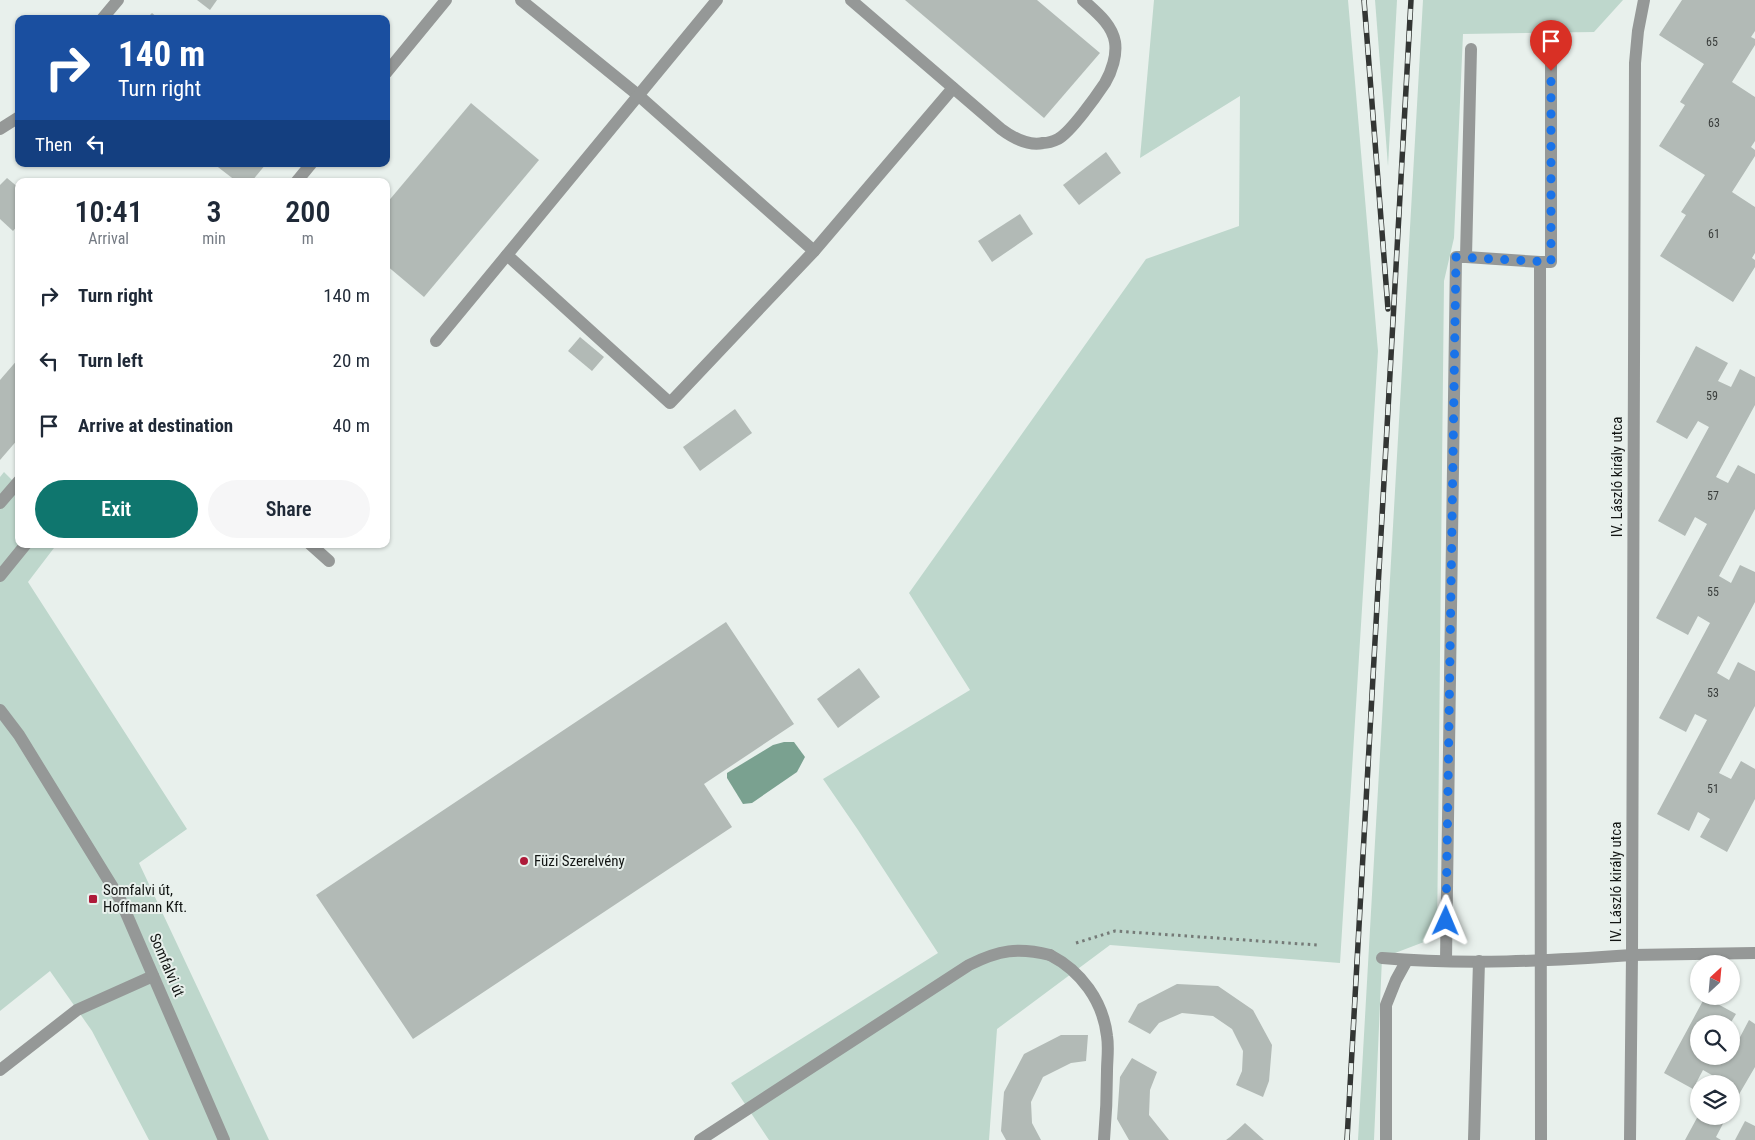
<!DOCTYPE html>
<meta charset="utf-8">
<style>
body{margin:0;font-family:"Roboto Condensed",sans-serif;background:#f6f6f7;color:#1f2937;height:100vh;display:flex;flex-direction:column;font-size:19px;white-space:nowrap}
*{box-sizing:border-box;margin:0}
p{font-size:16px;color:#747a83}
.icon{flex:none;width:28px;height:28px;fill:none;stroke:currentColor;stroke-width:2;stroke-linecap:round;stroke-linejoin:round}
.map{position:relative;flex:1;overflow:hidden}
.sheet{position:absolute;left:15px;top:178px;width:375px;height:370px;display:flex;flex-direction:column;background:#fff;border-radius:10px;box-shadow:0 1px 4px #0004}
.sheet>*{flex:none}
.banner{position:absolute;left:15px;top:15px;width:375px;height:152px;border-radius:10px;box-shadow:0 1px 4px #0004;background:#1a4fa0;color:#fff;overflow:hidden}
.needle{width:32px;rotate:26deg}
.controls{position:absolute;left:1690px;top:955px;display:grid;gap:10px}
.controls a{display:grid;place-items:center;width:50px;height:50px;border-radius:50%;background:#fff;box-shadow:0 1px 4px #0004;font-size:25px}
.pin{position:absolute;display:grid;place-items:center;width:42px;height:42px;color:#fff;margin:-51px -21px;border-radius:50% 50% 50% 0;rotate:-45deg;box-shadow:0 0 5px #0007}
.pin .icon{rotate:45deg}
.me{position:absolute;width:55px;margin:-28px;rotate:1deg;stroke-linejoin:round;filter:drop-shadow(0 0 4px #0008)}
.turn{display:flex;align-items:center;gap:18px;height:105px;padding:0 20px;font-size:22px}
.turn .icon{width:65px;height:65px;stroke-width:2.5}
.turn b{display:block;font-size:35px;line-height:42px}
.then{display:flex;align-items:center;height:48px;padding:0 20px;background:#0003;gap:10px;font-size:19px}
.eta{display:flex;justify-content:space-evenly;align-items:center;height:85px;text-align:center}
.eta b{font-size:30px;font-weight:600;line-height:35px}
.cta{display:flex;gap:10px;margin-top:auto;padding:10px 20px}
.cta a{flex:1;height:58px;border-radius:30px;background:#0f766e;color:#fff;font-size:20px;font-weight:600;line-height:58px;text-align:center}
.cta a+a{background:#f6f6f7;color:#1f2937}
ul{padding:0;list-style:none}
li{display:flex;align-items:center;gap:15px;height:65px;padding:0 20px}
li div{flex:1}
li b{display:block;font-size:19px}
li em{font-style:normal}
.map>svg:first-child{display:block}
</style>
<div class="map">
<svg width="1755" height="1140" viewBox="0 0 1755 1140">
<rect width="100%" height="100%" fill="#e8f0ec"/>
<g fill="#bed7cc">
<path d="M1154,0h194l30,351 -38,612 -230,-18 -113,84 -8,111h-220l-38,-57 207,-130 -80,-123 -35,-51 147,-89 -61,-97 237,-334 93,-33 1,-130 -100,62z"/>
<path d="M1375,0h22l-9,166z"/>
<path d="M1423,0h200l-29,32 -131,2 -9,204 -10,43 -7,656 -55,21 -8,182h-16z"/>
<path d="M4,472l15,15v57h38l-29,38 159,247 -48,34 130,277h-120l-57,-109 -42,-60 -50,40v-534z"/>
</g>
<path fill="#7aa190" d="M784,742h10l11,15 -8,15 -45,31 -9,1 -16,-26v-5l46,-28z"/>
<g fill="#b2bab6">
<path d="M197,0h20l-7,10z"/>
<path d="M905,0h132l63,53 -56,65z"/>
<path d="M1682,0h73v31l-4,6 4,2v6l-23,37 23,15v44l-4,6 4,3v6l-23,36 23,15v46l-3,5 3,2v7l-22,35 -73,-46 26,-41 -5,-3 24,-37 -46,-29 26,-41 -5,-3 24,-38 -45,-29z"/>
<path d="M152,13l7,6h-13z"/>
<path d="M471,103l68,57 -115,137 -38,-32v-61z"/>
<path d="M1106,152l15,21 -42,32 -16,-20z"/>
<path d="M214,164h52l-14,17h-16z"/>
<path d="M7,178l12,10v36l-6,7 -13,-12v-34z"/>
<path d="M1020,214l13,20 -41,28 -14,-21z"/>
<path d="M580,337l24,20 -12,14 -24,-20z"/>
<path d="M1696,346l32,17 -10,18 13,6 9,-18 15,8v28l-39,72 12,6 10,-18 17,9v35l-36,67 12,7 9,-18 15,7v30l-38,71 12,7 9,-18 17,9v35l-36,67 12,6 10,-18 14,8v30l-28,53 -27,-15 10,-18 -12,-7 -9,19 -32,-17 50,-94 -12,-6 -9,18 -27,-14 51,-95 -12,-7 -10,19 -32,-17 51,-94 -12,-7 -10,19 -27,-15 51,-94 -11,-6 -11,18 -31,-17z"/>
<path d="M19,358v80l-19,22v-80z"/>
<path d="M735,409l17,24 -52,38 -17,-24z"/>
<path d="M726,622l68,102 -90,60 28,43 -319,212 -97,-144z"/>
<path d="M859,668l21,29 -42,31 -21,-29z"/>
<path d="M1177,984l41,2 35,24 19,35 -3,36 -6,16 -27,-12 6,-14 1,-20 -11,-22 -19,-13 -31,-3 -23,10 -9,11 -22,-12 10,-18z"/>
<path d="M1705,997l31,17 -6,10h-31v32h32v-21l8,4 10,-19 6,4v43l-24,41v-24h-17l3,-6 -14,-8 -10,19 -29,-16z"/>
<path d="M1061,1035h27l-2,26 -15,2 -28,14 -12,25 1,21 9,17h-35l-5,-9 3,-39 20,-38z"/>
<path d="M1132,1058l25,14 -7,18 -1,25 20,25h-40l-12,-21 3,-42z"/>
<path d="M1698,1116h29l-11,21 5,3h-36z"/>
<path d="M1745,1121l10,5v14h-20z"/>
<path d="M1245,1123l19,17h-38l4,-3z"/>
</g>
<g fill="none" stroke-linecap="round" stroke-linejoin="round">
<path stroke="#757a77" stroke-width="3" stroke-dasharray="2.5 4" stroke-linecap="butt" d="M1076,943l39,-12 202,14"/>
<g stroke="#959897" stroke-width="12">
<path d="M521,0l117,95 176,156"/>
<path d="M851,0l150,129c12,9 27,17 42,14 5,0 11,-2 15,-4 13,-7 39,-44 47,-56 7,-12 12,-28 10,-41 -3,-18 -19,-30 -32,-42"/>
<path d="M102,19l16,-19"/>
<path d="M386,73l60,-73"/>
<path d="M0,129l19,-12"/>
<path d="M297,181l14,-17"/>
<path d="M507,255l163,148 144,-152 139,-163"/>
<path d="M1466,257l74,5"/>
<path d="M436,341l281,-341"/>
<path d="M0,503l19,-22"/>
<path d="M310,544l19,17"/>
<path d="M0,576l26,-32"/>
<path d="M1050,955c31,16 53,46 57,81 2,12 0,24 0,35 0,23 -1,46 -3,69"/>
<path d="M1382,958c83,7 166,3 250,-3l-2,185"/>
<path d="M1446,960l10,-703h10l5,-208"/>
<path d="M0,1070l77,-60 76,-34"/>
<path d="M1386,1140v-135l10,-25 11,-20"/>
<path d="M1474,1140l5,-179"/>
<path d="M1541,1140l-1,-878h11v-210"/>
</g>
<g stroke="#959897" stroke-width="12">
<path d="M1644,0l-6,31 -3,32 -3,892 123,-2"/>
<path d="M0,710l19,25 101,164 104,241"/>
<path d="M700,1140l269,-175c30,-15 49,-18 81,-10"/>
</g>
<g stroke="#333634" stroke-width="5.5">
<g id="rail">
<path d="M1364,0l24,309"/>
<path d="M1347,1140l64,-1140"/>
</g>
</g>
<use href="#rail" stroke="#e8f0ec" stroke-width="4" stroke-dasharray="11" stroke-linecap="butt"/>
</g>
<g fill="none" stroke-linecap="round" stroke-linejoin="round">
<path stroke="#1a73e8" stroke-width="9" stroke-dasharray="0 16.2" d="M1446,921l10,-664 95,5v-191"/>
</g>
<g fill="#ae1a39" stroke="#e8f0ec" stroke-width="2">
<circle cx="524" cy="861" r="5"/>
<rect x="88" y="894" width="10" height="10" rx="2.5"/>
</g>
<g text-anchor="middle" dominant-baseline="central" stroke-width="4" stroke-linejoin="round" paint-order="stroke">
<g font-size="12" fill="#3a3e3c">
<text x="1712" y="42">65</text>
<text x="1714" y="123">63</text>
<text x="1714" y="234">61</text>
<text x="1712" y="396">59</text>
<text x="1713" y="496">57</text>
<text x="1713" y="592">55</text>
<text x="1713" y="693">53</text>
<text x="1713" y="789">51</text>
</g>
<g font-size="15" fill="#121513" stroke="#e8f0ec">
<text transform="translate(1617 477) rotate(-90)">IV. László király utca</text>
<text transform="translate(1616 882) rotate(-90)">IV. László király utca</text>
<text transform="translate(167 965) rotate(67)">Somfalvi út</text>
</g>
<g font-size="15" fill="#121513" stroke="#e8f0ec" text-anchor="start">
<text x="534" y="861">Füzi Szerelvény</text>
<text x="103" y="890">Somfalvi út,<tspan x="103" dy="17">Hoffmann Kft.</tspan></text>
</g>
</g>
</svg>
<div class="controls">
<a><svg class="needle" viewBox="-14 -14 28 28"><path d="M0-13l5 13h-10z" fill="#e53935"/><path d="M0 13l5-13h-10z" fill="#747a83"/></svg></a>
<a><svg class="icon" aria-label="search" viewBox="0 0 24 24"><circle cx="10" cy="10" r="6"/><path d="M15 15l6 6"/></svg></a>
<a><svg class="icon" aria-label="layers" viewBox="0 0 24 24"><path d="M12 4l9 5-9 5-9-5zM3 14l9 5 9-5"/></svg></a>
</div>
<div class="pin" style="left:1551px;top:71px;background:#d93025"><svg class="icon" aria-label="arrive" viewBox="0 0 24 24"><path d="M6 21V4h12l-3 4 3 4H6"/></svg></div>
<svg class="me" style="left:1446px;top:921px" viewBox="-20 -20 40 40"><path d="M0-17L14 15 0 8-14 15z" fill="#1a73e8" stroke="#fff" stroke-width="4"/></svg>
<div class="banner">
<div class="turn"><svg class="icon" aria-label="right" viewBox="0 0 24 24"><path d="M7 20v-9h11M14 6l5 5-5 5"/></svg><div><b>140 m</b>Turn right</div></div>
<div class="then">Then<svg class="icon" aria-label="left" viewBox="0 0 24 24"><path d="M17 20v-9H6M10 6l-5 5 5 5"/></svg></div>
</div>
<section class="sheet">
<div class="eta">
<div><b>10:41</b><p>Arrival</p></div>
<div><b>3</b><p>min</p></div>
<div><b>200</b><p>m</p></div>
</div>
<ul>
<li><svg class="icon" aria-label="right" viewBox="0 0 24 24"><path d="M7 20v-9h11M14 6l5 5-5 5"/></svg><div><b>Turn right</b></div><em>140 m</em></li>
<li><svg class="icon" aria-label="left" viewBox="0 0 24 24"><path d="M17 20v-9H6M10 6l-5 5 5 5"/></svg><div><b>Turn left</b></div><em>20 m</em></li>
<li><svg class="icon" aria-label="arrive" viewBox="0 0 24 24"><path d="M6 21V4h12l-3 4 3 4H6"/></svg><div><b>Arrive at destination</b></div><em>40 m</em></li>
</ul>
<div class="cta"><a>Exit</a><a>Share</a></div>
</section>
</div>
